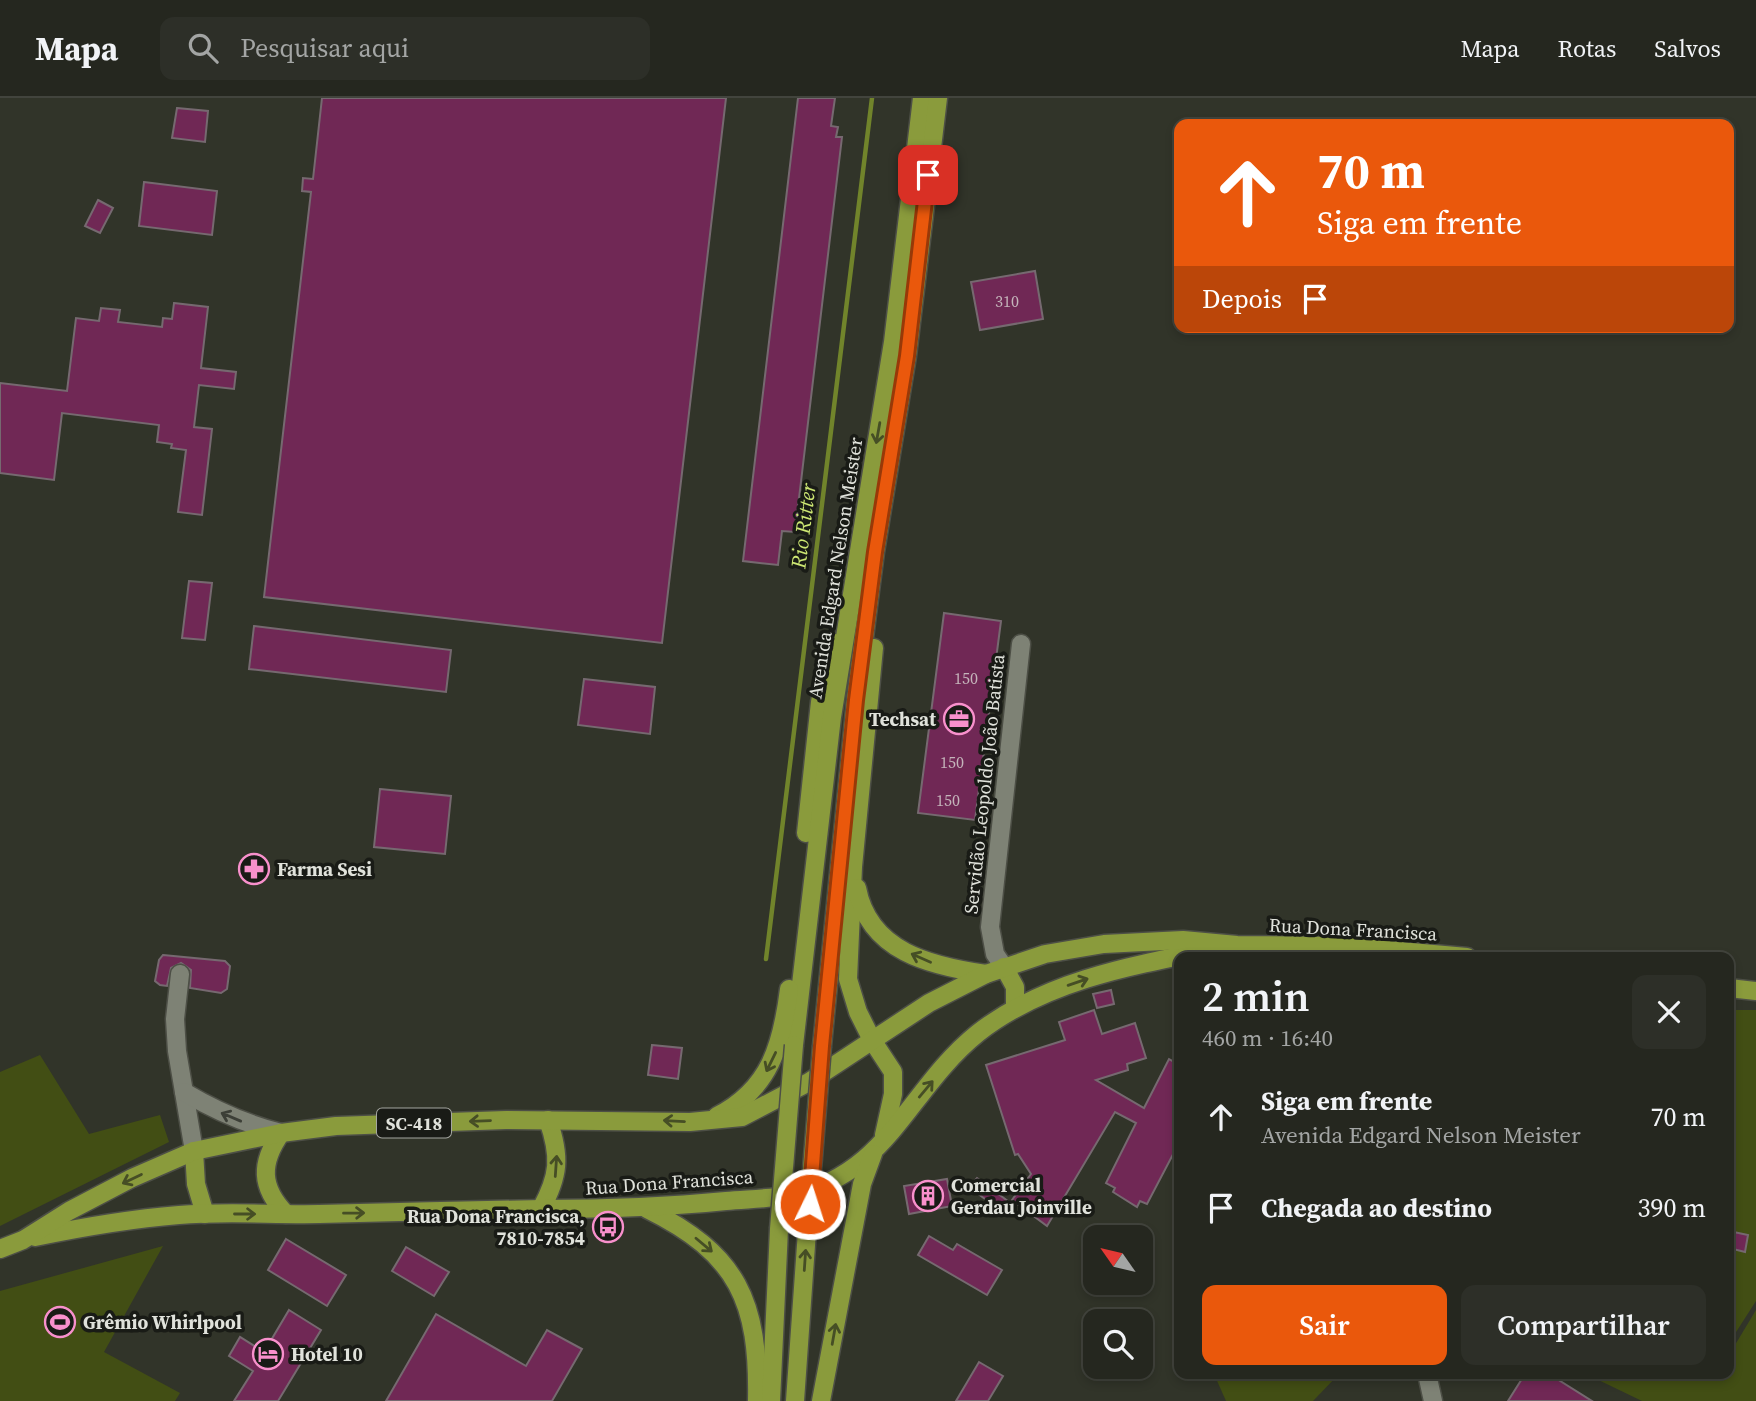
<!DOCTYPE html>
<html lang="pt">
<meta charset="utf-8">
<style>
body{margin:0;font-family:"Source Serif 4",serif;background:#2d2f28;color:#f1f3f6;height:100vh;display:flex;flex-direction:column;font-size:26px;white-space:nowrap}
*{box-sizing:border-box;margin:0}
p{font-size:23px;color:#a3a5a4}
.icon{flex:none;width:38px;height:38px;fill:none;stroke:currentColor;stroke-width:2;stroke-linecap:round;stroke-linejoin:round}
.map{position:relative;flex:1;overflow:hidden}
.side{position:absolute;left:1174px;top:854px;width:560px;height:427px;display:flex;flex-direction:column;background:#25271f;border-radius:14px;box-shadow:0 4px 10px #0003,0 0 0 2px #42443d}
.side>*{flex:none}
.top-card{position:absolute;left:1174px;top:21px;width:560px;height:214px;border-radius:14px;box-shadow:0 4px 10px #0003,0 0 0 2px #42443d;background:#ea580c;color:#fff;overflow:hidden}
.needle{width:46px;rotate:304deg}
.fabs{position:absolute;left:1083px;top:1127px;display:grid;gap:14px}
.fabs a{display:grid;place-items:center;width:70px;height:70px;border-radius:14px;background:#25271f;box-shadow:0 4px 10px #0003,0 0 0 2px #42443d;font-size:35px}
.pin{position:absolute;display:grid;place-items:center;width:60px;height:60px;color:#fff;margin:-30px;border-radius:14px;box-shadow:0 4px 10px #0006}
.me{position:absolute;width:77px;margin:-38px;rotate:4deg;stroke-linejoin:round;filter:drop-shadow(0 0 5px #0008)}
.turn{display:flex;align-items:center;gap:24px;height:147px;padding:0 28px;font-size:32px}
.turn .icon{width:91px;height:91px;stroke-width:2.5}
.turn b{display:block;font-size:49px;line-height:60px}
.then{display:flex;align-items:center;height:66px;padding:0 28px;background:#0003;gap:14px;font-size:26px}
.round{display:grid;place-items:center;flex:none;width:74px;height:74px;border-radius:14px;background:#2d2f28}
.headline{display:flex;align-items:center;justify-content:space-between;height:119px;padding:0 28px}
h1{font-size:42px;font-weight:600;line-height:52px}
.primary-button{display:flex;gap:14px;margin-top:auto;padding:14px 28px}
.primary-button a{flex:1;height:80px;border-radius:14px;background:#ea580c;color:#fff;font-size:28px;font-weight:600;line-height:80px;text-align:center}
.primary-button a+a{background:#2d2f28;color:#f1f3f6}
ul{padding:0;list-style:none}
li{display:flex;align-items:center;gap:21px;height:91px;padding:0 28px}
li div{flex:1}
li b{display:block;font-size:26px}
li em{font-style:normal}
header{display:flex;align-items:center;gap:42px;box-sizing:border-box;height:98px;padding:0 35px;background:#25271f;border-bottom:2px solid #42443d}
header strong{font-size:33px}
nav{display:flex;gap:38px;margin-inline-start:auto;font-size:24px}
.search{width:490px;height:63px;background:#2d2f28;display:flex;align-items:center;gap:18px;box-sizing:border-box;padding:0 24px;border-radius:14px;color:#a3a5a4;font-size:26px}
.map>svg:first-child{display:block}
</style>
<header>
<strong>Mapa</strong>
<div class="search"><svg class="icon" aria-label="search" viewBox="0 0 24 24"><circle cx="10" cy="10" r="6"/><path d="M15 15l6 6"/></svg>Pesquisar aqui</div>
<nav><a>Mapa</a><a>Rotas</a><a>Salvos</a></nav>
</header>
<div class="map">
<svg width="1756" height="1303" viewBox="0 0 1756 1303">
<rect width="100%" height="100%" fill="#313429"/>
<g fill="#424e14">
<path d="M1729,912h27v291l-27,42z"/>
<path d="M40,957l49,79 71,-19 9,27 -169,84v-154z"/>
<path d="M163,1148l-59,106 76,41 -5,8h-175v-110z"/>
<path d="M1756,1212v91h-114l-56,-27h143v-19z"/>
<path d="M1214,1276h125l-26,27h-87z"/>
</g>
<g fill="none" stroke-linecap="round" stroke-linejoin="round">
<path stroke="#71842b" stroke-width="4.5" d="M766,861l106,-861"/>
</g>
<g fill="#702855" stroke="#766970" stroke-width="2">
<path d="M322,0h404l-64,545 -398,-46 47,-405 -9,-1 1,-13 10,1z"/>
<path d="M798,0h37l-4,28 7,1 -2,10h6l-47,395 -13,-1 -4,34 -35,-4z"/>
<path d="M177,10l31,3 -3,31 -33,-4z"/>
<path d="M144,84l73,9 -5,44 -73,-9z"/>
<path d="M98,102l15,8 -13,25 -15,-7z"/>
<path d="M1035,173l8,48 -63,11 -9,-48z"/>
<path d="M174,205l34,4 -7,61 35,4 -2,17 -35,-4 -5,42 18,2 -10,86 -24,-3 8,-62 -15,-2 1,-4 -15,-2 2,-17 -97,-12 -8,67 -54,-7v-90l67,8 9,-73 23,3 2,-13 19,2 -2,12 44,5 1,-9 9,1z"/>
<path d="M189,483l23,2 -7,57 -23,-2z"/>
<path d="M944,515l57,8 -26,199 -57,-7z"/>
<path d="M254,528l197,24 -5,42 -197,-23z"/>
<path d="M584,581l71,8 -5,47 -72,-9z"/>
<path d="M380,691l71,7 -6,58 -71,-7z"/>
<path d="M163,857l62,6 5,5 -3,23 -6,4 -31,-5 1,-18 -10,-7 -10,5 -4,18 -7,-1 -5,-4 4,-21z"/>
<path d="M1111,892l3,14 -17,4 -4,-14z"/>
<path d="M1094,912l8,24 33,-11 11,35 -19,6 1,6 -32,10 48,28 25,-49 11,6v76l-33,63 -7,-3 -3,6 -24,-15 2,-4 -9,-5 30,-60 -21,-11 -68,114 -35,-26 19,-26 -13,-20 -3,1 -29,-90 79,-25 -6,-18z"/>
<path d="M652,947l30,3 -4,31 -30,-4z"/>
<path d="M977,1080l32,24 -16,3 -24,-18z"/>
<path d="M947,1081l5,27 -43,8 -5,-28z"/>
<path d="M1729,1133l19,4 -3,17 -16,-4z"/>
<path d="M929,1138l24,14 4,-6 45,26 -15,25 -69,-40z"/>
<path d="M286,1141l60,36 -19,31 -59,-36z"/>
<path d="M406,1149l43,25 -15,24 -42,-25z"/>
<path d="M289,1212l32,20 -43,71h-44l19,-30 -24,-15 11,-19 24,15z"/>
<path d="M436,1216l90,52 21,-36 35,19 -30,52h-166z"/>
<path d="M979,1264l24,14 -15,25h-32z"/>
<path d="M1525,1276h24l43,27h-84z"/>
</g>
<g fill="none" stroke-linecap="round" stroke-linejoin="round">
<g stroke="#4d4f46" stroke-width="21">
<g id="minor">
<path d="M1004,869l-9,-13 -5,-27 31,-283"/>
<path d="M180,876l-5,45 2,32 17,100"/>
<path d="M184,994c32,19 61,32 97,41"/>
<path d="M1427,1276l6,27"/>
</g>
</g>
<g stroke="#4d4f46" stroke-width="21">
<g id="primary">
<path d="M874,550l-21,219 -5,112 10,33 14,28 21,32v22l-9,41"/>
<path d="M806,735l14,-131 12,-60"/>
<path d="M857,790c12,64 74,78 129,86"/>
<path d="M1004,869l11,20v21"/>
<path d="M1729,890l27,3"/>
<path d="M794,947l38,-328 61,-375 29,-244"/>
<path d="M822,948l34,-346 19,-148 32,-196 31,-258"/>
<path d="M717,1018c53,-27 65,-71 72,-127"/>
<path d="M281,1035c-21,30 -21,54 5,81"/>
<path d="M194,1053l2,33 9,30"/>
<path d="M541,1111c18,-33 20,-52 7,-89"/>
<path d="M647,1111c91,45 112,92 110,192"/>
<path d="M35,1139c48,-10 95,-18 144,-22 47,-4 94,0 140,-1 74,-2 149,-4 223,-5 62,0 123,-2 184,-8 21,-2 43,-2 64,-6 99,-20 117,-105 188,-162 68,-53 156,-68 238,-84"/>
<path d="M0,1151l23,-9 46,-29 63,-33 62,-27 87,-18 55,-7 170,-6 184,2 52,-5 67,-35 120,-79 57,-29 59,-20 59,-10 79,-4 54,5 106,1 124,11"/>
<path d="M771,1303l8,-172"/>
<path d="M795,1303l12,-170"/>
<path d="M821,1303l41,-217 11,-30"/>
</g>
</g>
<use href="#minor" stroke="#7e8275" stroke-width="18"/>
<use href="#primary" stroke="#8a9b3c" stroke-width="18"/>
<g stroke="#4d4f46" stroke-width="21" stroke-linecap="butt">
<g id="primary-bridge">
<path d="M779,1131l15,-184"/>
<path d="M807,1133l15,-185"/>
</g>
</g>
<use href="#primary-bridge" stroke="#8a9b3c" stroke-width="18"/>
</g>
<defs><path id="oneway-shaft" d="M-6 0H5M1.5-3L5.5 0L1.5 3" fill="none" stroke-width="1.6" stroke-linecap="round" stroke-linejoin="round" transform="scale(1.75)"/></defs>
<g stroke="#464e25">
<use href="#oneway-shaft" transform="translate(878 335) rotate(100)"/>
<use href="#oneway-shaft" transform="translate(921 860) rotate(-156)"/>
<use href="#oneway-shaft" transform="translate(1078 884) rotate(-19)"/>
<use href="#oneway-shaft" transform="translate(771 964) rotate(116)"/>
<use href="#oneway-shaft" transform="translate(926 991) rotate(-50)"/>
<use href="#oneway-shaft" transform="translate(480 1023) rotate(178)"/>
<use href="#oneway-shaft" transform="translate(674 1023) rotate(-177)"/>
<use href="#oneway-shaft" transform="translate(556 1068) rotate(-86)"/>
<use href="#oneway-shaft" transform="translate(132 1081) rotate(154)"/>
<use href="#oneway-shaft" transform="translate(354 1115) rotate(-1)"/>
<use href="#oneway-shaft" transform="translate(245 1116)"/>
<use href="#oneway-shaft" transform="translate(704 1147) rotate(40)"/>
<use href="#oneway-shaft" transform="translate(805 1162) rotate(-86)"/>
<use href="#oneway-shaft" transform="translate(834 1236) rotate(-80)"/>
</g>
<use stroke="#3c3f37" href="#oneway-shaft" transform="translate(231 1019) rotate(-157)"/>
<g fill="none" stroke-linecap="round" stroke-linejoin="round">
<g stroke="#983908" stroke-width="18">
<path id="route" d="M810,1106l12,-158 34,-346 19,-148 32,-196 21,-181"/>
</g>
<use href="#route" stroke="#ea580c" stroke-width="12"/>
</g>
<defs>
<g id="office-ring" transform="scale(1.575)"><circle r="9.5" fill="#191b16" stroke="#f890cc" stroke-width="1.5"/><path d="M-6-3h4V-5.5h4V-3h4V5H-6ZM-1-4.5V-3h2v-1.5ZM-6 0V1H6V0Z" fill="#f890cc"/></g>
<g id="pharmacy-ring" transform="scale(1.575)"><circle r="9.5" fill="#191b16" stroke="#f890cc" stroke-width="1.5"/><path d="M-2-6h4v4h4v4h-4v4h-4v-4h-4v-4h4Z" fill="#f890cc"/></g>
<g id="building-ring" transform="scale(1.575)"><circle r="9.5" fill="#191b16" stroke="#f890cc" stroke-width="1.5"/><path d="M-4-6H4V6H1V3H-1V6H-4ZM-2.5-4.3h1.7v1.8h-1.7ZM.8-4.3h1.7v1.8H.8ZM-2.5-1h1.7V.8h-1.7ZM.8-1h1.7V.8H.8Z" fill="#f890cc"/></g>
<g id="bus-ring" transform="scale(1.575)"><circle r="9.5" fill="#191b16" stroke="#f890cc" stroke-width="1.5"/><path d="M-5-6H5V4H4V6H2V4H-2V6H-4V4H-5ZM-3.5-4V0h7V-4ZM-3.5 1.2v1.5H-2V1.2ZM2 1.2v1.5H3.5V1.2Z" fill="#f890cc"/></g>
<g id="stadium-ring" transform="scale(1.575)"><circle r="9.5" fill="#191b16" stroke="#f890cc" stroke-width="1.5"/><path d="M0-5a6.5 5 0 1 0 0 10a6.5 5 0 1 0 0-10ZM-3.5-1.8h7v3.6h-7Z" fill="#f890cc"/></g>
<g id="hotel-ring" transform="scale(1.575)"><circle r="9.5" fill="#191b16" stroke="#f890cc" stroke-width="1.5"/><path d="M-6-4.5h1.5V1H6V5H4.5V3h-9V5H-6ZM-4 0a1.8 1.8 0 1 1 3.6 0ZM.5 0V-2.5h3Q6-2.5 6 0Z" fill="#f890cc"/></g>
</defs>
<g fill-rule="evenodd">
<use href="#office-ring" x="959" y="621"/>
<use href="#pharmacy-ring" x="254" y="771"/>
<use href="#building-ring" x="928" y="1098"/>
<use href="#bus-ring" x="608" y="1129"/>
<use href="#stadium-ring" x="60" y="1224"/>
<use href="#hotel-ring" x="268" y="1256"/>
</g>
<g text-anchor="middle" dominant-baseline="central" stroke-width="7" stroke-linejoin="round" paint-order="stroke">
<g font-size="16" fill="#c4b4ba">
<text x="1007" y="203">310</text>
<text x="966" y="580">150</text>
<text x="952" y="664">150</text>
<text x="948" y="702">150</text>
</g>
<rect fill="#191b16" stroke="#a4a6a0" stroke-width="2" x="377" y="1010.5" width="74" height="29" rx="5"/>
<g font-size="18" font-weight="bold" fill="#e0e2db">
<text x="414" y="1025">SC-418</text>
</g>
<g font-size="19" fill="#e0e2db" stroke="#191b16">
<text transform="translate(835 470) rotate(-81)">Avenida Edgard Nelson Meister</text>
<text transform="translate(984 686) rotate(-84)">Servidão Leopoldo João Batista</text>
<text transform="translate(1353 831) rotate(3)">Rua Dona Francisca</text>
<text transform="translate(669 1084) rotate(-4)">Rua Dona Francisca</text>
</g>
<g font-size="19" font-weight="bold" fill="#e0e2db" stroke="#191b16" text-anchor="start">
<text x="936" y="621" text-anchor="end">Techsat</text>
<text x="277" y="771">Farma Sesi</text>
<text x="951" y="1087">Comercial<tspan x="951" dy="22">Gerdau Joinville</tspan></text>
<text x="585" y="1118" text-anchor="end">Rua Dona Francisca,<tspan x="585" dy="22">7810-7854</tspan></text>
<text x="83" y="1224">Grêmio Whirlpool</text>
<text x="291" y="1256">Hotel 10</text>
</g>
<g font-size="21" font-style="italic" fill="#cde773" stroke="#191b16">
<text transform="translate(803 428) rotate(-83)">Rio Ritter</text>
</g>
</g>
</svg>
<div class="fabs">
<a><svg class="needle" viewBox="-14 -14 28 28"><path d="M0-13l5 13h-10z" fill="#e53935"/><path d="M0 13l5-13h-10z" fill="#a3a5a4"/></svg></a>
<a><svg class="icon" aria-label="search" viewBox="0 0 24 24"><circle cx="10" cy="10" r="6"/><path d="M15 15l6 6"/></svg></a>
</div>
<div class="pin" style="left:928px;top:77px;background:#d93025"><svg class="icon" aria-label="arrive" viewBox="0 0 24 24"><path d="M6 21V4h12l-3 4 3 4H6"/></svg></div>
<svg class="me" style="left:810px;top:1106px" viewBox="-20 -20 40 40"><circle r="17" fill="#ea580c" stroke="#fff" stroke-width="3"/><path d="M0-11L8 9 0 5-8 9z" fill="#fff"/></svg>
<div class="top-card">
<div class="turn"><svg class="icon" aria-label="ahead" viewBox="0 0 24 24"><path d="M12 20V5M6 11l6-6 6 6"/></svg><div><b>70 m</b>Siga em frente</div></div>
<div class="then">Depois<svg class="icon" aria-label="arrive" viewBox="0 0 24 24"><path d="M6 21V4h12l-3 4 3 4H6"/></svg></div>
</div>
<section class="side">
<div class="headline"><div><h1>2 min</h1><p>460 m · 16:40</p></div><a class="round"><svg class="icon" aria-label="close" viewBox="0 0 24 24"><path d="M6 6l12 12M18 6L6 18"/></svg></a></div>
<ul>
<li><svg class="icon" aria-label="ahead" viewBox="0 0 24 24"><path d="M12 20V5M6 11l6-6 6 6"/></svg><div><b>Siga em frente</b><p>Avenida Edgard Nelson Meister</p></div><em>70 m</em></li>
<li><svg class="icon" aria-label="arrive" viewBox="0 0 24 24"><path d="M6 21V4h12l-3 4 3 4H6"/></svg><div><b>Chegada ao destino</b></div><em>390 m</em></li>
</ul>
<div class="primary-button"><a>Sair</a><a>Compartilhar</a></div>
</section>
</div>
